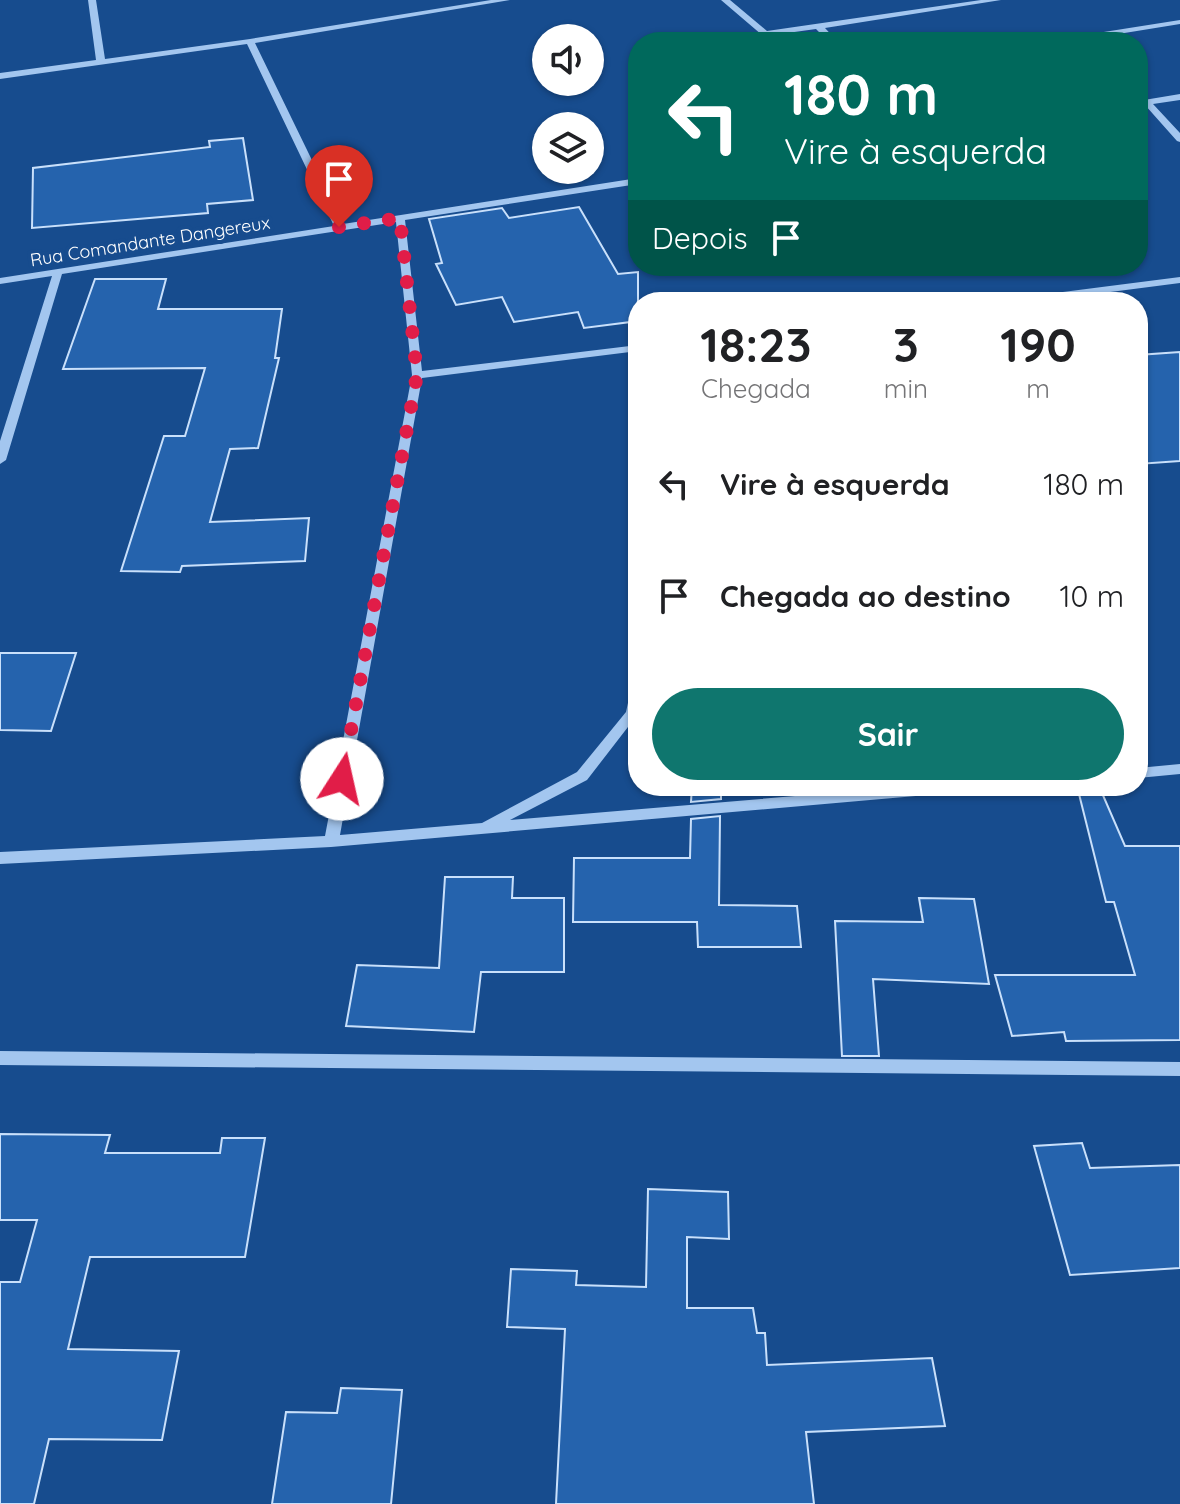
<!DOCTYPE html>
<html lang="pt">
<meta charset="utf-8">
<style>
body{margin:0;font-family:Quicksand,sans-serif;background:#f2f2f2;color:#202124;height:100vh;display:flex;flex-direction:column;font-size:30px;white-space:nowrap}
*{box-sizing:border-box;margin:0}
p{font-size:26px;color:#757577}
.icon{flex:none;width:44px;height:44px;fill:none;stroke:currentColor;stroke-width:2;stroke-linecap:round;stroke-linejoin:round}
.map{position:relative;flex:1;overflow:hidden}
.drawer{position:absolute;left:628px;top:292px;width:520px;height:504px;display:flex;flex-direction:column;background:#fff;border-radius:32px;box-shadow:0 2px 6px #0004}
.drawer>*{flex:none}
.banner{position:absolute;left:628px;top:32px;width:520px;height:244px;border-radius:32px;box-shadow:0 2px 6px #0004;background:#00695c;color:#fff;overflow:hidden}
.fabs{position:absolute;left:532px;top:24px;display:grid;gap:16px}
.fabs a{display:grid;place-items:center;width:72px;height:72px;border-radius:50%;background:#fff;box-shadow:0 2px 6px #0004;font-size:40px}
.pin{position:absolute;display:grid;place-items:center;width:68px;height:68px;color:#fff;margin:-82px -34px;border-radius:50% 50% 50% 0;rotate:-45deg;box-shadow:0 0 8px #0007}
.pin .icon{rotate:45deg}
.me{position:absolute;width:88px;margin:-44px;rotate:10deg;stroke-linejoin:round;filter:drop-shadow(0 0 6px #0008)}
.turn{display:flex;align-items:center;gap:28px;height:168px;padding:0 24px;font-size:36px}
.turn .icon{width:104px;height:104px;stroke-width:2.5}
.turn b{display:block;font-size:56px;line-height:68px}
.then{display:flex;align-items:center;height:76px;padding:0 24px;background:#0003;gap:16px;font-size:30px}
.eta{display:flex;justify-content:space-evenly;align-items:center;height:136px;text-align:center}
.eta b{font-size:48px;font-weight:700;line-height:56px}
.button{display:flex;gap:16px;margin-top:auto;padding:16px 24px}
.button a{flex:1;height:92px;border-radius:48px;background:#0f766e;color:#fff;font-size:32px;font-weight:700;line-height:92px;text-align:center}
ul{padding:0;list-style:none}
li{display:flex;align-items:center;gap:24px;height:112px;padding:0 24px}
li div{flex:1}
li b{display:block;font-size:30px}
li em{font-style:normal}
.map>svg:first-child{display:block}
</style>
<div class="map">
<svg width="1180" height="1504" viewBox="0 0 1180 1504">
<rect width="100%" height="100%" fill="#174c8e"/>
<g fill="#2563ad" stroke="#c9e0fb" stroke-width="2">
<path d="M243,138l10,62 -46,4 1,9 -176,15 1,-60 177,-21 -1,-6z"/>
<path d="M579,207l39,67 20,-2v49l-54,7 -6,-16 -64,10 -12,-25 -46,8 -20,-41 6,-1 -13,-44 73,-11 7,10z"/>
<path d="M95,279h71l-8,30h124l-7,49h4l-21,90 -28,1 -20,73 99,-4 -4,43 -123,5 -2,6 -59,-1 43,-135h21l20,-68 -142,1z"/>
<path d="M1180,352v109l-42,3v-109z"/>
<path d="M0,653h76l-25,78 -51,-1z"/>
<path d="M692,786h29v13l-30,3z"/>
<path d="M1077,786h22l26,60h55v194l-114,1 -2,-9 -52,4 -17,-61h140l-21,-73h-8z"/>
<path d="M720,816l-1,89 78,1 4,41h-103l-1,-25h-124l1,-64h116l1,-39z"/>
<path d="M445,877h68l-1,21h52v74h-83l-7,60 -128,-6 11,-61 82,3z"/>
<path d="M919,898l55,1 15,85 -116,-5 6,77h-37l-7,-135 88,1z"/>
<path d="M0,1134l110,1 -5,18h115l2,-15h43l-20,119h-155l-22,92 111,2 -17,89 -113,-1 -15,65h-34v-222h20l17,-62h-37z"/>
<path d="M1082,1143l8,25 90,-3v103l-110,7 -36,-129z"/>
<path d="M648,1189l80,3 1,47 -42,-2v71h66l4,25h8l2,32 165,-7 13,68 -139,6 8,72h-258l9,-175 -58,-2 4,-58 66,2 -1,14 70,2z"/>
<path d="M341,1388l61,2 -11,114h-119l14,-92 51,1z"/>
</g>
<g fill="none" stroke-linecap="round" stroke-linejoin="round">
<g fill="#a3c6ef" fill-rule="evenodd">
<path d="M88,0h8l9,59 145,-20 241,-39h19l-255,43 88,181 295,-46v6l-233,36 17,151 216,-26v6l-216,27 -82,457 142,-12 95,-51 49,-60 5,-23 7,-5v30l-51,66 -77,40 405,-34h71l-2,4 -653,57 -331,17v-12l325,-16 87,-461 -16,-153 -334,52 -56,186 -6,4v-23l52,-165 -52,8v-6l334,-52 -87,-182 -247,35v-6l96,-13z"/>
<path d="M721,0h9l37,31 214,-31h20l-176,28 13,14h-9l-13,-13 -43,6h-11z"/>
<path d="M1180,20v4l-111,18h-20l4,-2z"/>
<path d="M1180,94v6l-27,4 27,29v9l-3,-1 -32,-36h-7v-4z"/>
<path d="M1180,277v6l-147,19h-29l5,-3z"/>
<path d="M1180,764v10l-42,4v-10z"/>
<path d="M0,1051l1180,11v14l-1180,-11z"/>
</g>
</g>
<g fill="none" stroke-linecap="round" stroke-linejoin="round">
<path stroke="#e11d48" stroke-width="14" stroke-dasharray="0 25.2" d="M339,227l61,-9 17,157 -75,404"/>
</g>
<g text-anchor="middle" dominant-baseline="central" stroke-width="8" stroke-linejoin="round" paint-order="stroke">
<g font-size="18" fill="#fff" stroke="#174c8e">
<text transform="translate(150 241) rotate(-9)">Rua Comandante Dangereux</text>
</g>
</g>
</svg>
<div class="fabs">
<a><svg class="icon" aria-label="sound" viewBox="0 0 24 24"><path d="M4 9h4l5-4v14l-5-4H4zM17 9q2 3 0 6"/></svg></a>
<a><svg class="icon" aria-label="layers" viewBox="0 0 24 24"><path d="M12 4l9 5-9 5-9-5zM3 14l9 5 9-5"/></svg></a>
</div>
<div class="pin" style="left:339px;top:227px;background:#d93025"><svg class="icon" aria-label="arrive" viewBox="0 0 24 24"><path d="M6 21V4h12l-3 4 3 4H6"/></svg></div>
<svg class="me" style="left:342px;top:779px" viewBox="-20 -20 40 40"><circle r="19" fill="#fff"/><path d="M0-13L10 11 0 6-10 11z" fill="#e11d48"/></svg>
<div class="banner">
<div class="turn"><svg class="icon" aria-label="left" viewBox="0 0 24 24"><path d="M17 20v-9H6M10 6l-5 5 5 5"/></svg><div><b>180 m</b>Vire à esquerda</div></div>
<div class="then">Depois<svg class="icon" aria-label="arrive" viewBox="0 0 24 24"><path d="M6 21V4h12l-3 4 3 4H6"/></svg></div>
</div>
<section class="drawer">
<div class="eta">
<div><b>18:23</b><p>Chegada</p></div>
<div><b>3</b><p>min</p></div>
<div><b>190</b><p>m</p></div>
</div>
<ul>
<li><svg class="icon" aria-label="left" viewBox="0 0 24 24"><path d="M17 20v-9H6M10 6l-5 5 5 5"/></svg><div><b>Vire à esquerda</b></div><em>180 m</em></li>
<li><svg class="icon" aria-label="arrive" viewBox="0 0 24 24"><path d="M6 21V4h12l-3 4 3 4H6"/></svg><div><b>Chegada ao destino</b></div><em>10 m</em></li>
</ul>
<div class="button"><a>Sair</a></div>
</section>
</div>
